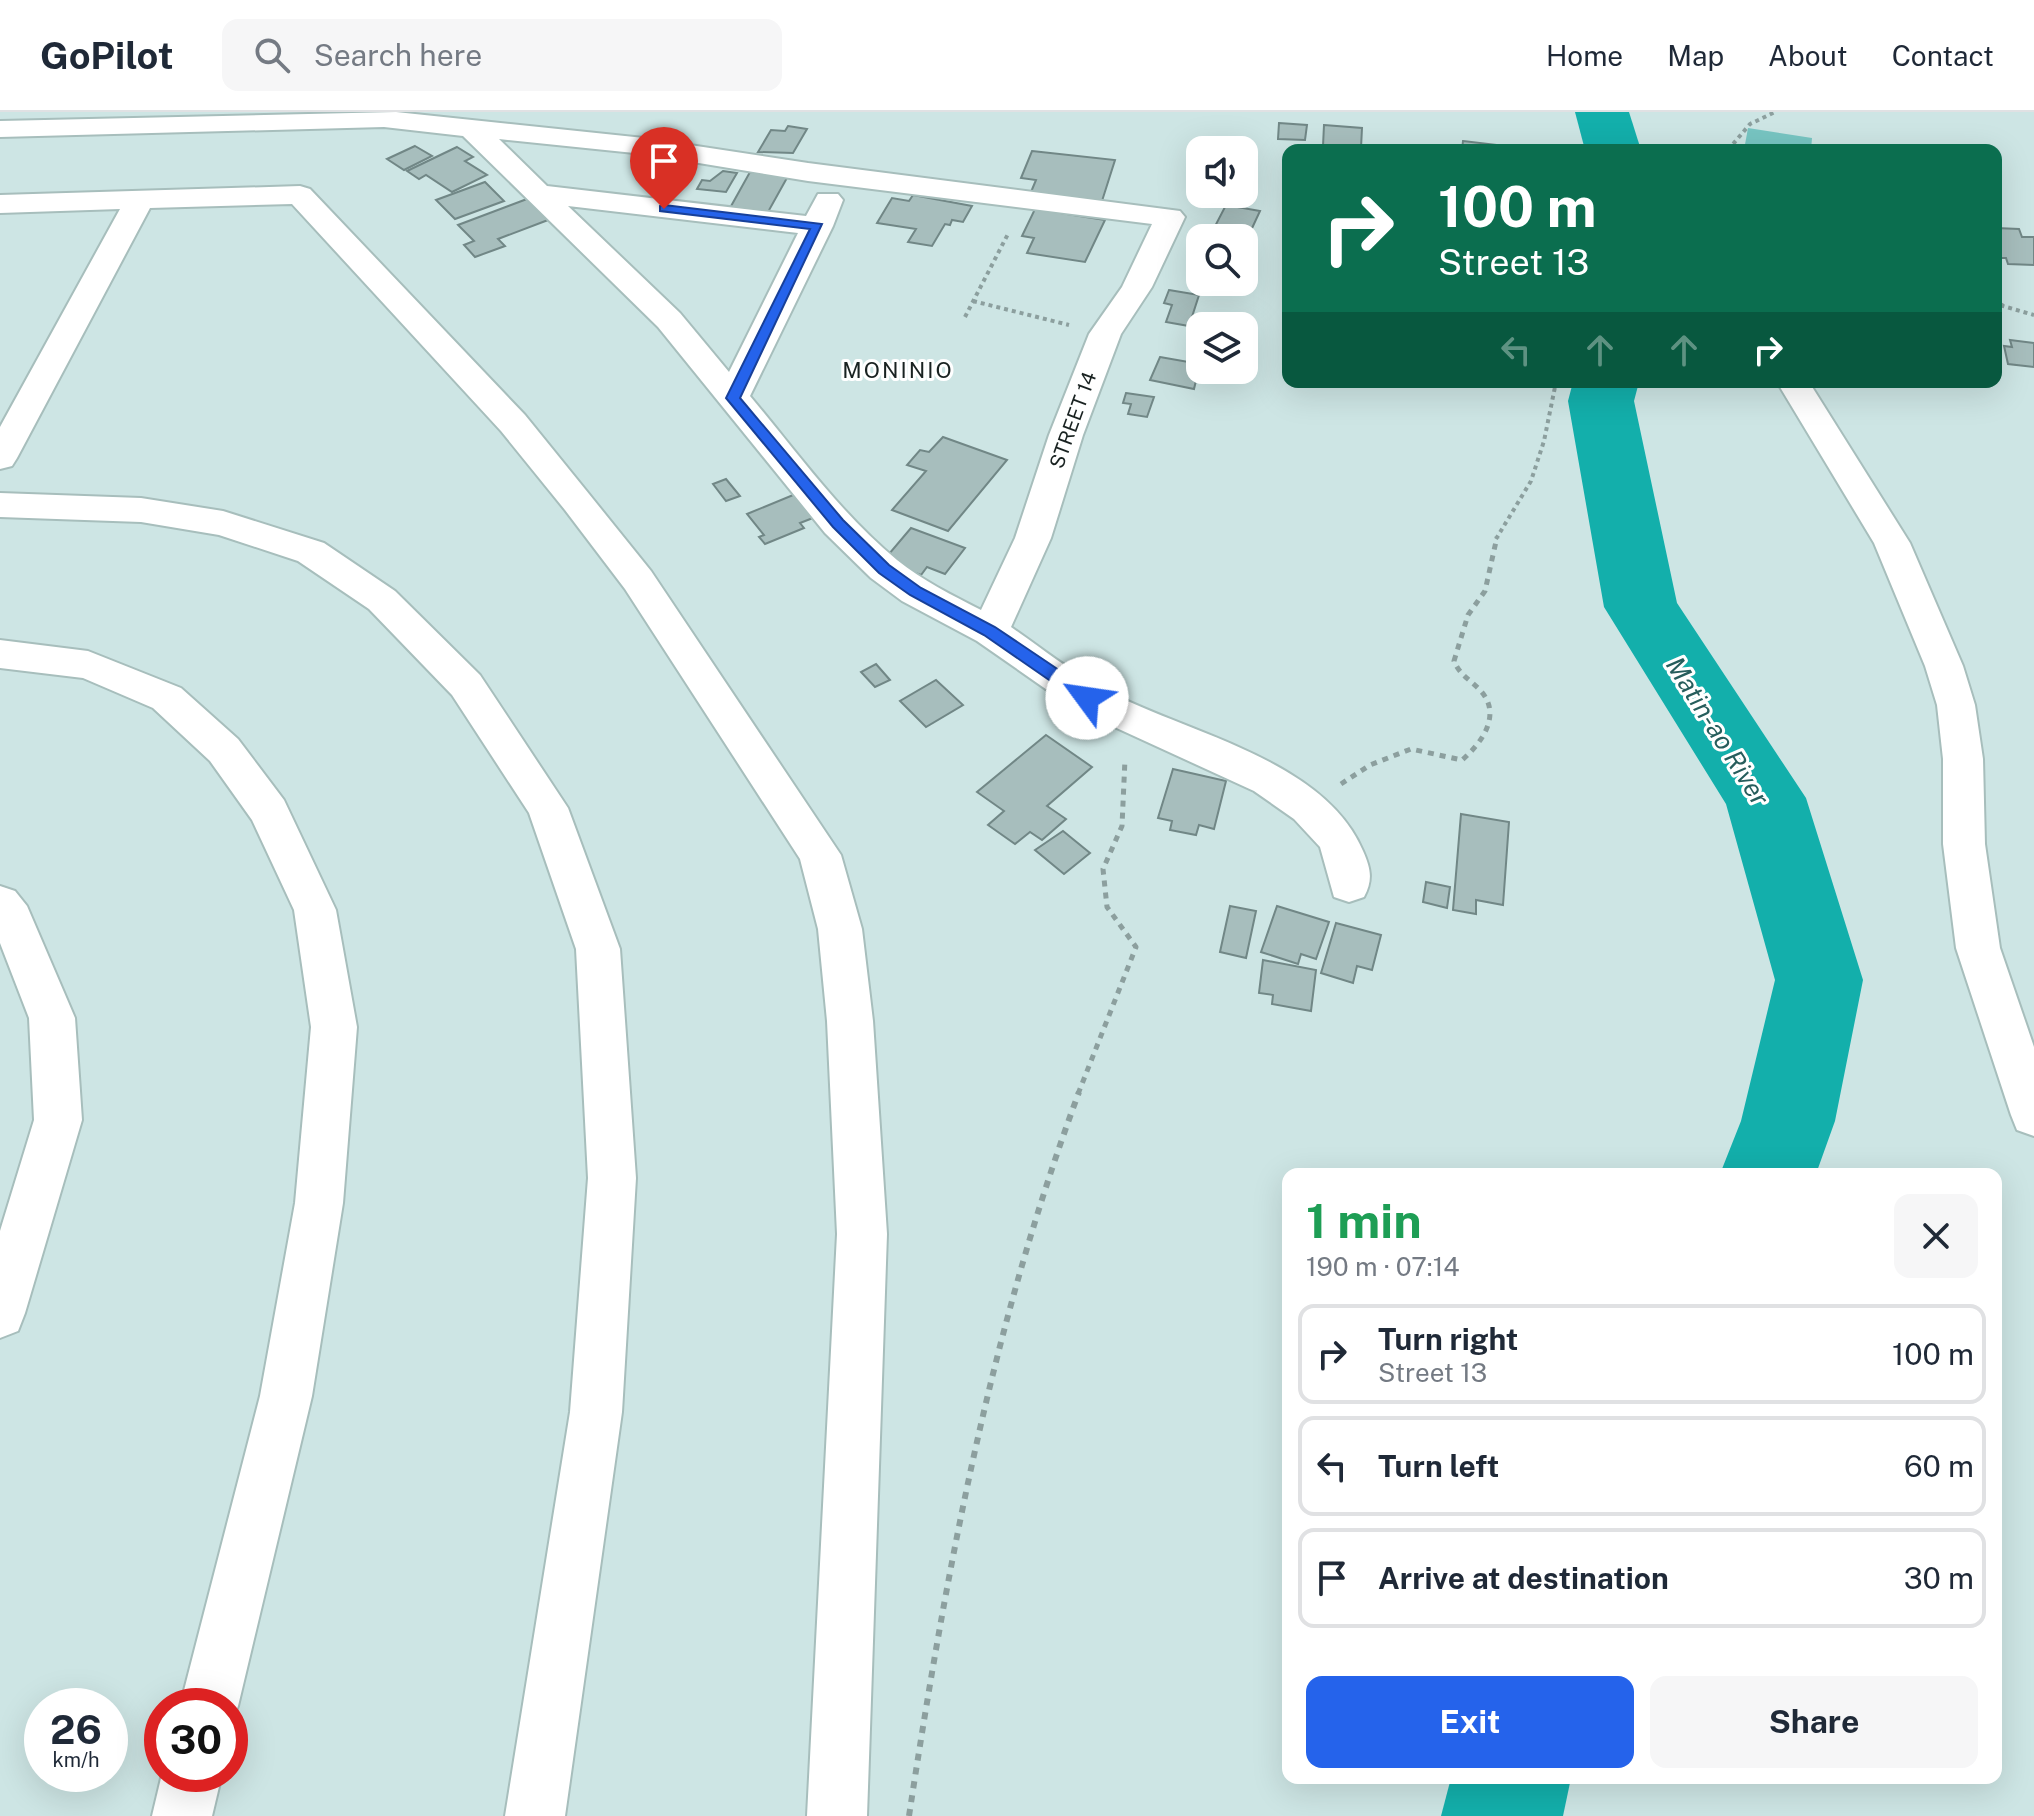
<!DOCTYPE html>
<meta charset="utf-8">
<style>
body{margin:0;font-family:"Public Sans",sans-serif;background:#f6f6f7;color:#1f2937;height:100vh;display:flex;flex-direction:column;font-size:30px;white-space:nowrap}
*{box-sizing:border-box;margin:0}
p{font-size:26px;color:#747a83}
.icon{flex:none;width:44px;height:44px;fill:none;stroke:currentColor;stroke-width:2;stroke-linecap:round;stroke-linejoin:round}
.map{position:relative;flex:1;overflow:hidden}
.details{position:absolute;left:1282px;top:1056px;width:720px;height:616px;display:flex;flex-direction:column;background:#fff;border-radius:16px;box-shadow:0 8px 32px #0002}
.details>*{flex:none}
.hud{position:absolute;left:1282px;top:32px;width:720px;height:244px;border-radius:16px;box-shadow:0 8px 32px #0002;background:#0b6e4f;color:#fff;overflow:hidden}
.fabs{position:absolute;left:1186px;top:24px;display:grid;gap:16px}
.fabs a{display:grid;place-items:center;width:72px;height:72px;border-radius:16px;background:#fff;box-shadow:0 8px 32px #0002;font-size:40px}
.speed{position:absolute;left:24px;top:1576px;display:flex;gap:16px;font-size:40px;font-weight:700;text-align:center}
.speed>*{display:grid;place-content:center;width:104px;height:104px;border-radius:50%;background:#fff;box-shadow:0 8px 32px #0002;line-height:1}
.speed small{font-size:20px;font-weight:400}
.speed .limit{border:12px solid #d22;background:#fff;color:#111}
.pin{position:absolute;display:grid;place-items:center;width:68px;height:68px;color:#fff;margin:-82px -34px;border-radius:50% 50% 50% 0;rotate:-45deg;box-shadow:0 0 8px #0007}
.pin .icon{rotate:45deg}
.me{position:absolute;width:88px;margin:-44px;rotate:301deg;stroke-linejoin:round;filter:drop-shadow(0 0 6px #0008)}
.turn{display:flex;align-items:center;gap:28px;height:168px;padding:0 24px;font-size:36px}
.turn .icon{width:104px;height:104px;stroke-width:2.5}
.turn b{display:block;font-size:56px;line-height:68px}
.lanes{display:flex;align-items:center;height:76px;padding:0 24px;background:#0003;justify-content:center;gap:40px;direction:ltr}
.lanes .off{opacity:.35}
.round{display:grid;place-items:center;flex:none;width:84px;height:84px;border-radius:16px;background:#f6f6f7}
.head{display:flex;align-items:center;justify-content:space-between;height:136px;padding:0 24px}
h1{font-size:48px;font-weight:700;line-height:60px;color:#1e9e55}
.primary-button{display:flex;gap:16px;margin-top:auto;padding:16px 24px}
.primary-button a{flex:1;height:92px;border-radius:16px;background:#2563eb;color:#fff;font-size:32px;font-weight:700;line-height:92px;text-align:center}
.primary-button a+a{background:#f6f6f7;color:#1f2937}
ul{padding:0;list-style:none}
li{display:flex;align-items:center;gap:24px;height:100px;margin:0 16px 12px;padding:0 8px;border:4px solid #e0e1e3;border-radius:16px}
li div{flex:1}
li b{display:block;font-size:30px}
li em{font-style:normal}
header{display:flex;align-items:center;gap:48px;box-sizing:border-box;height:112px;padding:0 40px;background:#fff;border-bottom:2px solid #e0e1e3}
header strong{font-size:38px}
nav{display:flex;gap:44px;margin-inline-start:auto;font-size:28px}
.search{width:560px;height:72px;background:#f6f6f7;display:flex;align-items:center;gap:20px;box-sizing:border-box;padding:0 28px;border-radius:16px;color:#747a83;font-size:30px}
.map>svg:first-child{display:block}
</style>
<header>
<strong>GoPilot</strong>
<div class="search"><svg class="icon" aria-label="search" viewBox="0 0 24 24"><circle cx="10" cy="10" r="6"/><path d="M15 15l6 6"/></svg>Search here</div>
<nav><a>Home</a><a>Map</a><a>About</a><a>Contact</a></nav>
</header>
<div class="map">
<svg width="2034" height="1704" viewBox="0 0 2034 1704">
<rect width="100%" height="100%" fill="#cde5e4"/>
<path fill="#77c5c2" d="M1748,16l64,10 -1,12h-67z"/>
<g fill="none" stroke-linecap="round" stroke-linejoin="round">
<g fill="#13afab" fill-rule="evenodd">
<path d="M1575,0h54l12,38h-56z"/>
<path d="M1573,270h66l-5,19 43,202 129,195 57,182 -28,141 -19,53h-96l21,-53 34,-141 -49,-176 -122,-197 -36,-206z"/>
<path d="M1451,1666h120l-8,38h-122z"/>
</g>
</g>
<g fill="#a7bebd" stroke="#718786" stroke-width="2">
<path d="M1279,11l28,2 -2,15 -27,-1z"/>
<path d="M1324,13l38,3 -1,20 -38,-2z"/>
<path d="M788,14l19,3 -14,24 -35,-1 13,-22 14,1z"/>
<path d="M1463,29l43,5 -1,4h-43z"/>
<path d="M415,34l17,10 -28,14 -17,-11z"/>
<path d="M457,35l16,10 -8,4 22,14 -35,17 -26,-17 -7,4 -12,-8z"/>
<path d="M1032,39l83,9 -13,41 -71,-9 5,-12 -15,-2z"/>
<path d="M723,59l14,2 -11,19 -29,-3 5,-9 8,1z"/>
<path d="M750,60l38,4 -20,36 -38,-4z"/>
<path d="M485,70l19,19 -49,18 -19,-19z"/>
<path d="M913,83l59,11 -9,16 -11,-2 -2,5 -5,-1 -13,22 -24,-4 8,-13 -39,-6 15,-25 17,3z"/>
<path d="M527,87l21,21 -50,19 7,7 -30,11 -11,-12 10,-4 -16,-16z"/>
<path d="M1226,93l34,6 -13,28 -35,-7z"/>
<path d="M1035,97l70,11 -20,42 -58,-9 7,-15 -12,-2z"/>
<path d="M1996,116l23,1 3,8h12v28l-26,-1 -2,-6h-10z"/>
<path d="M1169,178l30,5 -10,31 -23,-4 6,-17 -8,-2z"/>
<path d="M2010,228l24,3v24l-26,-3 -4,-18 8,1z"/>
<path d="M1160,245l40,7 -6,25 -44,-9z"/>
<path d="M1126,281l28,4 -7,20 -19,-3 3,-10 -8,-1z"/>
<path d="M943,325l64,23 -59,71 -56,-21 34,-39 -19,-6 13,-15 9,2z"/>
<path d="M726,367l14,17 -14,5 -13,-17z"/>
<path d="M798,381l20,23 -18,7 4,5 -39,16 -6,-7 5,-2 -17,-21z"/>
<path d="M911,416l54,20 -20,26 -18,-7 -6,8 -38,-14z"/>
<path d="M876,552l14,16 -15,7 -14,-15z"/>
<path d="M936,568l27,25 -37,22 -26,-26z"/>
<path d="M1046,623l46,32 -45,39 19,13 -24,21 -12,-8 -15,12 -27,-19 16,-14 -27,-19z"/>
<path d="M1173,657l53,12 -12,48 -15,-4 -3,10 -26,-5 2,-9 -14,-3z"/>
<path d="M1461,702l48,8 -6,83 -27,-5v14l-23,-4z"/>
<path d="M1063,719l27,22 -26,21 -29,-24z"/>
<path d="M1426,770l24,5 -3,21 -24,-6z"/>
<path d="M1230,794l26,5 -10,47 -26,-6z"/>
<path d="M1277,794l52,16 -13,37 -15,-5 -3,10 -37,-12z"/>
<path d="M1336,811l45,12 -9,35 -15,-4 -4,17 -32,-10z"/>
<path d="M1263,848l53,10 -5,41 -39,-7 1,-9 -14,-2z"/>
</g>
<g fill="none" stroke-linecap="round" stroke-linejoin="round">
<g stroke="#a7bebc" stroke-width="4">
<g id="minor">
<path d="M396,0l248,26 164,25 372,48 5,6 -33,70 -31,47 -38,101 -32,103 -40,89c29,20 59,44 90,61 83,45 223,70 262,163 8,18 10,29 1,46l-15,5 -15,-5 -14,-50 -26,-28 -40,-28 -181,-83 -96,-67 -75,-40 -31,-23 -46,-45 -167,-206 -195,-191 -79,-9 -384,10v-16zM499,27l145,15 164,27 344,43 -30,63 -33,47 -40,101 -34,103 -34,72c-29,-15 -58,-29 -84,-50 -56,-46 -100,-108 -147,-164l83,-170 10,-26 -5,-6h-20l-12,22 -259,-30zM568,94l230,27 -69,139 -49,-59z"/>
<path d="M300,74l10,3 215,226 64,79 62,77 190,284 21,74 11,92 14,213 -20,582h-60l30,-582 -10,-213 -9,-92 -18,-70 -175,-270 -60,-79 -64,-79 -209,-227 -142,4 -133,250 -5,8 -12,3v-42l120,-218 -120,4v-18z"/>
<path d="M1777,270h32l101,161 53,123 12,39 8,54 2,85 15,104 34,99v89l-17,-6 -6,-15 -55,-167 -13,-104v-85l-6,-54 -12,-39 -51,-123z"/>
<path d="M0,381l141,5 82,13 101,32 71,48 85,84 88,133 52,141 16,229 -14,234 -57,404h-60l65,-404 18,-234 -12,-229 -47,-136 -77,-118 -83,-86 -71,-48 -79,-26 -78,-13 -141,-5z"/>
<path d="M0,528l88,11 93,37 57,51 46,61 52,110 21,117 -14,176 -31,193 -74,310 -8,20v-20h-50l80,-310 35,-193 16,-176 -17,-117 -42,-90 -42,-59 -57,-53 -70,-30 -83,-10z"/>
<path d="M0,774l15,5 12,15 48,112 7,102 -57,193 -7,18 -18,7v-107l34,-111 -5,-102 -29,-75z"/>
<path d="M162,1662h60l-10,42h-60z"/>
</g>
</g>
<g stroke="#8c9f9e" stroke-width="4" stroke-dasharray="4 4" stroke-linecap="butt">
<path d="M1728,38l22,-26 25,-12"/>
<path d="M1996,186l7,8 31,9"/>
<path d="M973,189l96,24"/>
<path d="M965,205l44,-85"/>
<path d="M1496,427l35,-58 13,-40 12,-59"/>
</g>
<g stroke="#8c9f9e" stroke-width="5" stroke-dasharray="6 6" stroke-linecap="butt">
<path d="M1341,672l29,-19 41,-16 51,11c21,-18 41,-47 17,-71 -10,-10 -19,-14 -25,-28l14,-46 17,-24 12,-54"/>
<path d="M1078,982l58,-147 -29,-40 -4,-38 19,-43 3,-67"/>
</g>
<path stroke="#8c9f9e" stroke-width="6" stroke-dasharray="7 7" stroke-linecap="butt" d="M909,1704c38,-249 82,-487 170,-724"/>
<use href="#minor" fill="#fff" fill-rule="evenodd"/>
</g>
<path fill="#2563eb" stroke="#184099" stroke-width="2" d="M664,93l158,19 -82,174 103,122 46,45 32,23 74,39 98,66v9h-12l-97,-67 -74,-40 -31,-22 -46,-46 -107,-129 84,-169 -150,-18v-5z"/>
<g text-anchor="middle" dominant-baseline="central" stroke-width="6" stroke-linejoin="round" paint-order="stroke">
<g font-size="20" fill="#192221" stroke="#fff">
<text transform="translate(1073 308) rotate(-70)">STREET 14</text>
</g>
<g font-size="22" letter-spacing="2" fill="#192221" stroke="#fff">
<text x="898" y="258">MONINIO</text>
</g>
<g font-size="26" font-style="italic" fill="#265d5c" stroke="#fff">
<text transform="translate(1718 619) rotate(58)">Matin-ao River</text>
</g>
</g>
</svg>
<div class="fabs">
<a><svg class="icon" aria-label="sound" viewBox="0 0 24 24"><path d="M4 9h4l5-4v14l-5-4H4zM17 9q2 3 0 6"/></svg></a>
<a><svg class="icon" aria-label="search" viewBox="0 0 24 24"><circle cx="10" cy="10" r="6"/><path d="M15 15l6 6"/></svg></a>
<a><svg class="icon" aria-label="layers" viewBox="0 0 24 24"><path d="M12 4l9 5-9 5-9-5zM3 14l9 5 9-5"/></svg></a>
</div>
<div class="speed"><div>26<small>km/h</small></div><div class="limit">30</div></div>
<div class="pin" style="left:664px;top:97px;background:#d93025"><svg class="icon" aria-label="arrive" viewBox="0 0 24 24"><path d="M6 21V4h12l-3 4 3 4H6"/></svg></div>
<svg class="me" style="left:1087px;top:586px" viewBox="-20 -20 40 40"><circle r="19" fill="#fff"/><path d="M0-13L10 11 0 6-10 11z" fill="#2563eb"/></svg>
<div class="hud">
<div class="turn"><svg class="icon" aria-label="right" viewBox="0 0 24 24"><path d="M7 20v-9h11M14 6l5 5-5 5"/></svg><div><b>100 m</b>Street 13</div></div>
<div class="lanes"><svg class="icon off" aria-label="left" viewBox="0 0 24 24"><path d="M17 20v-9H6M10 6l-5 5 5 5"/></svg><svg class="icon off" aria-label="ahead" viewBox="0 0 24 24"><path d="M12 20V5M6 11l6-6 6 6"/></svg><svg class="icon off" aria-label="ahead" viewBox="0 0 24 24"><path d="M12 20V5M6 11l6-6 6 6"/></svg><svg class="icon" aria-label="right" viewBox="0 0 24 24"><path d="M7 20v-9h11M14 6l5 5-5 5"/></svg></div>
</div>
<section class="details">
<div class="head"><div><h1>1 min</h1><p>190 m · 07:14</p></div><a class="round"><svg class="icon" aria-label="close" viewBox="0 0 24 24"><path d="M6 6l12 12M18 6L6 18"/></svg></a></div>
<ul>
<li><svg class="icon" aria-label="right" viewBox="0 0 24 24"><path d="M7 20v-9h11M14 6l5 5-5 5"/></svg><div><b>Turn right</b><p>Street 13</p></div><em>100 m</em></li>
<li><svg class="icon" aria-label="left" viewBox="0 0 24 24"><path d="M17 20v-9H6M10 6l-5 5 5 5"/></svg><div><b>Turn left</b></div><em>60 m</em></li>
<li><svg class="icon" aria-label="arrive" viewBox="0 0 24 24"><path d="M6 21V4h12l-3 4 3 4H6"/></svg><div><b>Arrive at destination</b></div><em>30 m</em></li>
</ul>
<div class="primary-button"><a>Exit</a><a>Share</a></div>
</section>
</div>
